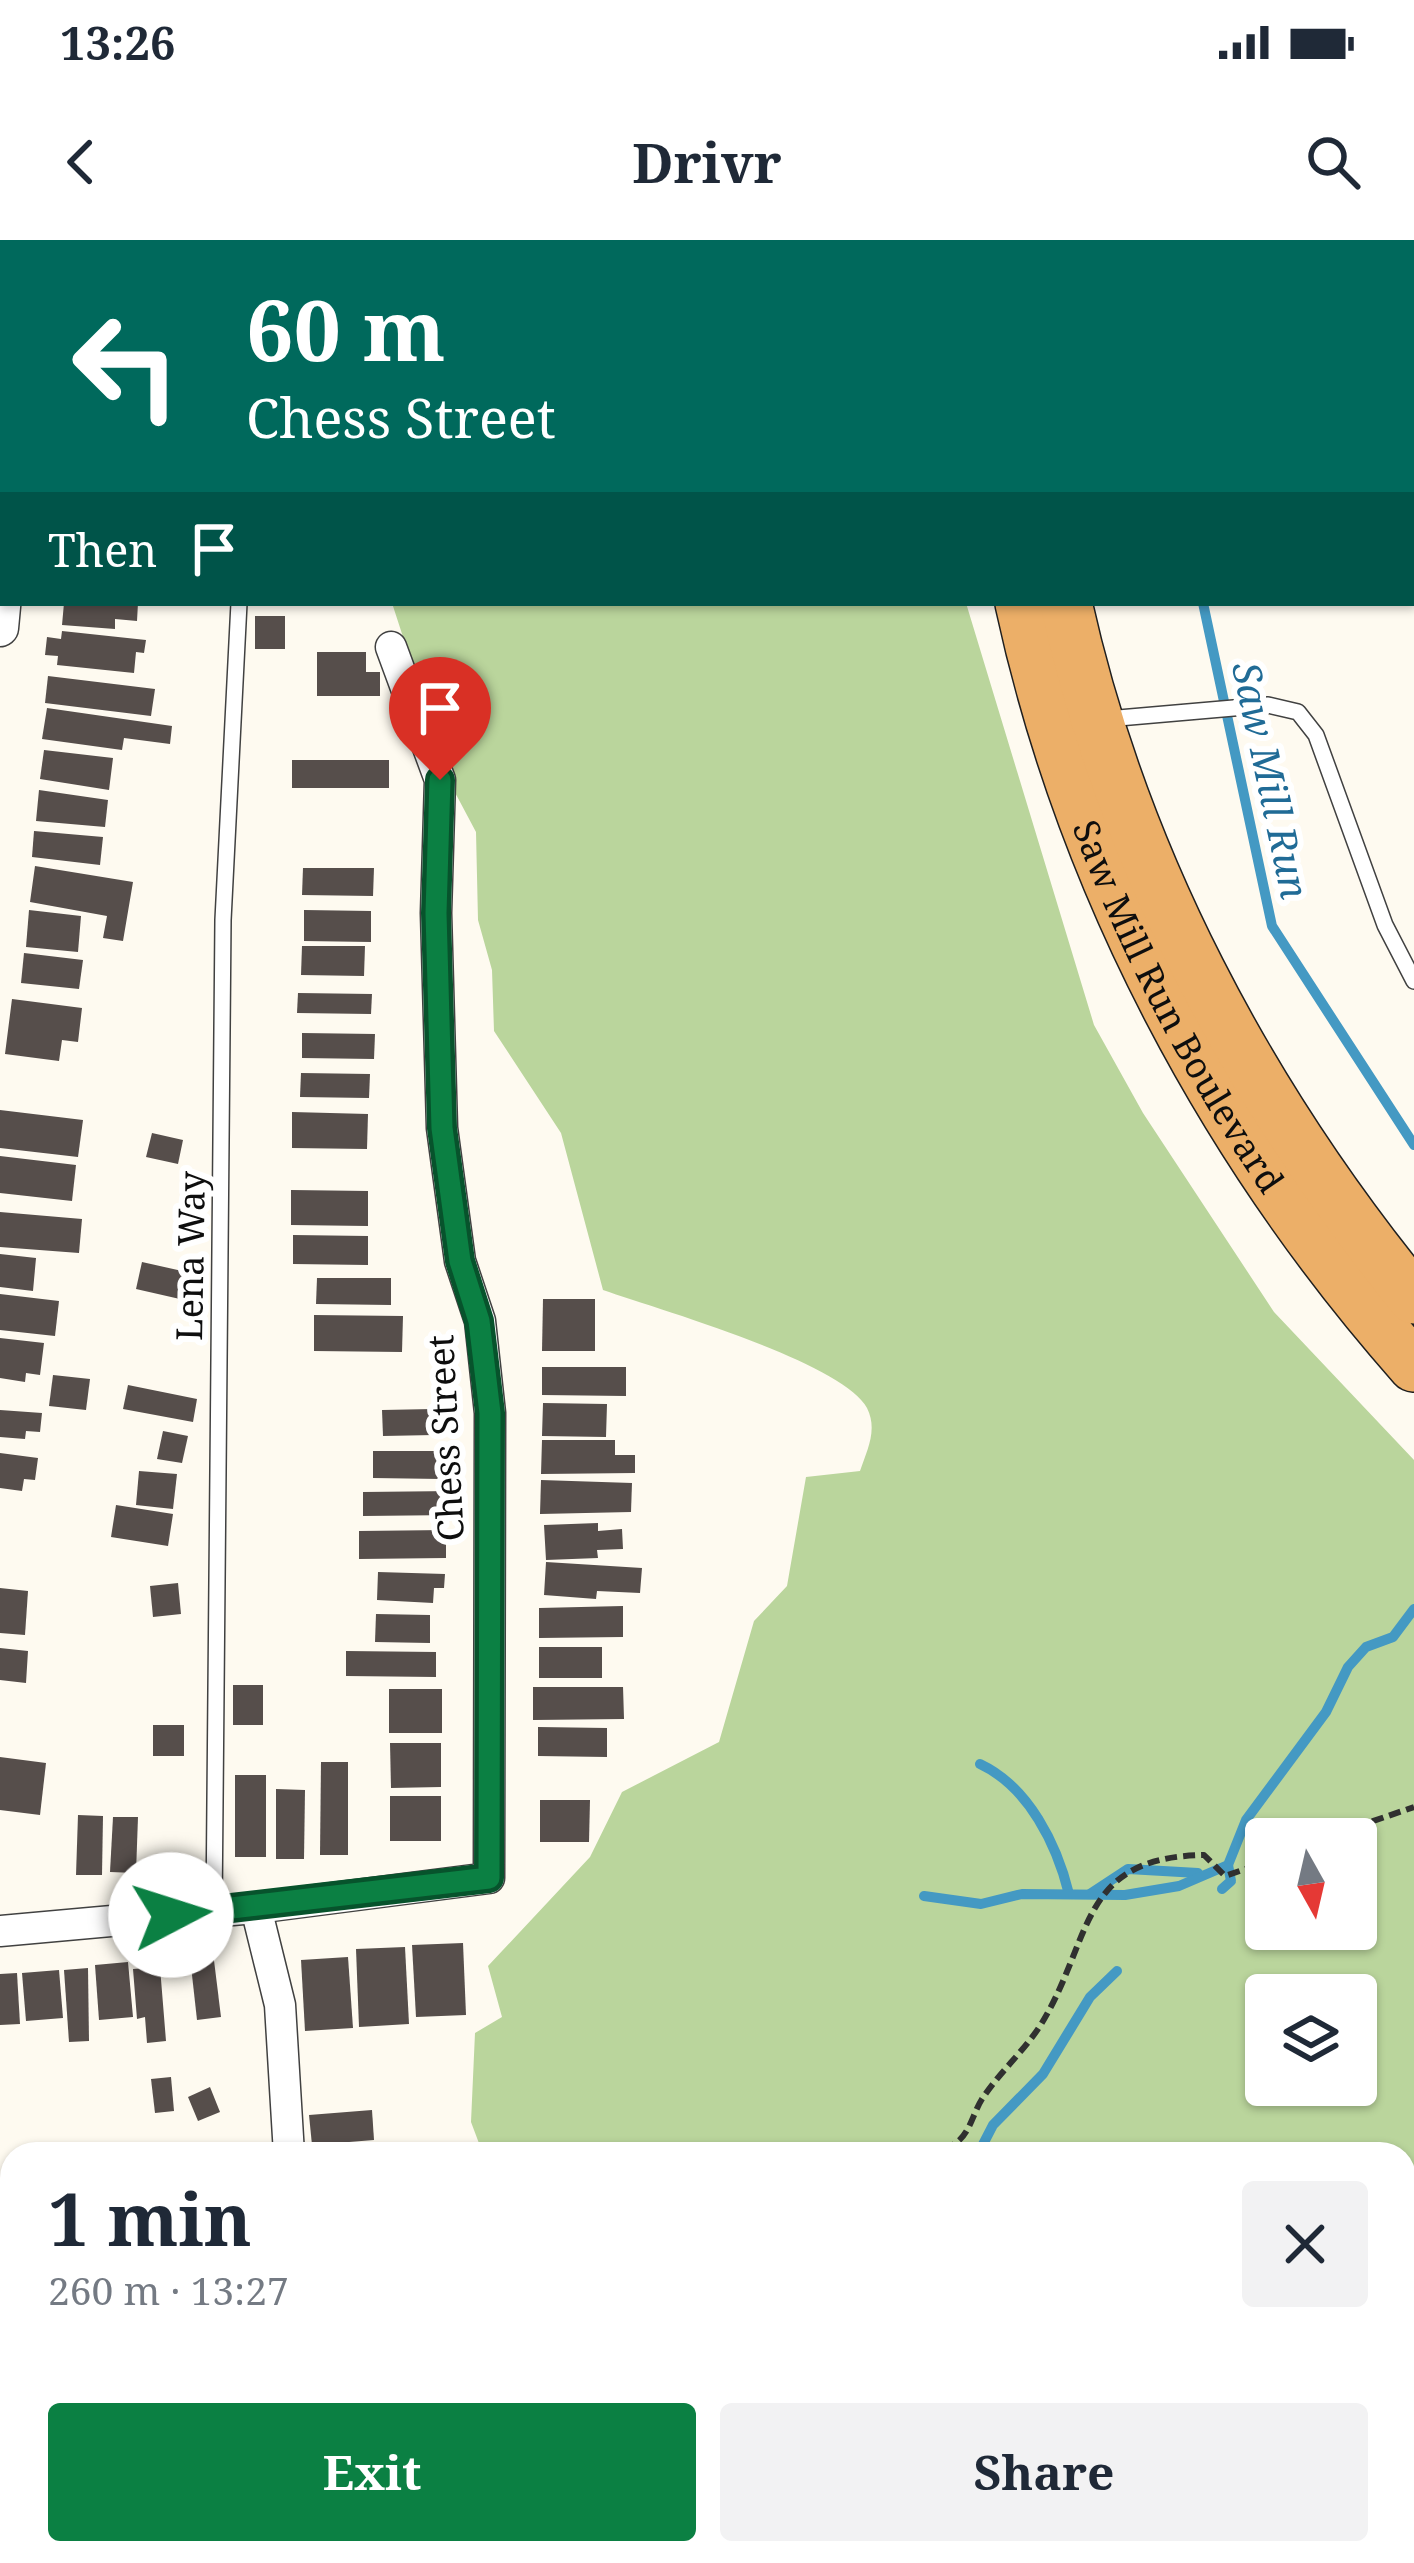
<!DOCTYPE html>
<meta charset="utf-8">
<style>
body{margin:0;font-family:"Noto Serif",serif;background:#f2f2f3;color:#1f2937;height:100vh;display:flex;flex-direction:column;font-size:45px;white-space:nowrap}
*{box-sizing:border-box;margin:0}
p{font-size:39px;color:#747a83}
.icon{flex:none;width:66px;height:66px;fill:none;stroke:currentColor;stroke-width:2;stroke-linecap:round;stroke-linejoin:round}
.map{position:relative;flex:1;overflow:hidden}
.drawer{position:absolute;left:0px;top:1902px;width:1416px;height:423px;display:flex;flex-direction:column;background:#fff;border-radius:36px 36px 0 0;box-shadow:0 3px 9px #0004}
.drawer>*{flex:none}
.top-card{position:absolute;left:0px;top:0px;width:1416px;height:366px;box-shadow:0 3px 9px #0004;background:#00695c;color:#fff;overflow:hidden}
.needle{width:78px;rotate:172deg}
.tools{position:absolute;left:1245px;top:1578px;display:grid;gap:24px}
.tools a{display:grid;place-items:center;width:132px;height:132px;border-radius:12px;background:#fff;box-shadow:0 3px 9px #0004;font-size:60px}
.pin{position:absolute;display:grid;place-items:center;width:102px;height:102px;color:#fff;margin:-123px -51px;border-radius:50% 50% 50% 0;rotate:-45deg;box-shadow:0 0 12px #0007}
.pin .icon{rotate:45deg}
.me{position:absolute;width:132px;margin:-66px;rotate:85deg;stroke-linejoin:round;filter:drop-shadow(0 0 9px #0008)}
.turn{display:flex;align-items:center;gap:42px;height:252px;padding:0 48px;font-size:54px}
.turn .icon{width:156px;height:156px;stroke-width:2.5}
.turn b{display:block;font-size:84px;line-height:102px}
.then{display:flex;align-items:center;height:114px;padding:0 48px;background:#0003;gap:24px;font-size:45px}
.round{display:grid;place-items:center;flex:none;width:126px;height:126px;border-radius:12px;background:#f2f2f3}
.headline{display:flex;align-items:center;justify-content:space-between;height:204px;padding:0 48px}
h1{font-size:72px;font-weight:700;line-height:90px}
.cta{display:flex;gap:24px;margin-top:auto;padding:24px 48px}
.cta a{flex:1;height:138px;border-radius:12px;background:#0b8043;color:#fff;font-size:48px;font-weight:700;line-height:138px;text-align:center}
.cta a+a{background:#f2f2f3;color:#1f2937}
.status{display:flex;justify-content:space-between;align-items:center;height:84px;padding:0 60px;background:#fff;direction:ltr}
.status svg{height:33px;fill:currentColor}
header{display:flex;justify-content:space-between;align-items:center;height:156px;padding:0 48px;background:#fff;font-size:54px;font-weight:700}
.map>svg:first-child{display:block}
</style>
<div class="status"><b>13:26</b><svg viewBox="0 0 49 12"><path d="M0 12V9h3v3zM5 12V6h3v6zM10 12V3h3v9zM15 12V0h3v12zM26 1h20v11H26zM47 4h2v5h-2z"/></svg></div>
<header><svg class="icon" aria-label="back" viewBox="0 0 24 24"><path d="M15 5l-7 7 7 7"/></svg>Drivr<svg class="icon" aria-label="search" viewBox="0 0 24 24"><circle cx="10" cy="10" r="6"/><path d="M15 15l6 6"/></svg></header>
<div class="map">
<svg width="1414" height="2323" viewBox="0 0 1414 2323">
<rect width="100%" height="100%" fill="#fefaf0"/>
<g fill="#bad59c" fill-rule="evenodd">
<rect x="416" y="0" width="488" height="3"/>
<path d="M392,363h574l128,422 49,88 131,199 140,148v1103h-1002l-13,-10h1005v-399h-921l-12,-32 4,-89 27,-16 -14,-51 102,-109 32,-65 97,-50 35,-121 33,-35 19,-109 54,-6c7,-21 18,-41 7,-63 -24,-46 -210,-99 -264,-118l-42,-157 -67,-102 -2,-61 -14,-50 -2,-88 -25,-47zM1266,1599h90v90h-90zM1266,1755h90v90h-90z"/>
</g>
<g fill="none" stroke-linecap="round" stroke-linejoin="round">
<g stroke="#4499c3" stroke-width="10">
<path d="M1146,0v3"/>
<path d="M1203,363l69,323 142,219"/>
<path d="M980,1524c49,23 77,81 89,130"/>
<path d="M1222,1649l9,-8 -3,-16"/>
<path d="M1090,1654l38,-25 70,4"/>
<path d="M924,1656l57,8 41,-10 103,1 54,-9 49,-21 18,-45 80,-108 22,-45 18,-20 27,-10 21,-28"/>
<path d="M978,1914l15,-29 50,-51 47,-77 27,-26"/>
</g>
</g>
<g fill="#564e4b">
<path d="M64,363h74l-1,18 -22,-2v10l-53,-4z"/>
<rect x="255" y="376" width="30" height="33"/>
<path d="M62,391l84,9 -2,13 -8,-1 -2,21 -77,-8 1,-9 -13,-1 2,-18 14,2z"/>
<path d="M317,412h49v20h14v24h-63z"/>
<path d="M48,436l107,13 -4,27 -106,-13z"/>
<path d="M47,468l125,18 -2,18 -46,-6 -2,12 -80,-11z"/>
<path d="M44,510l69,8 -4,32 -69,-11z"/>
<rect x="292" y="520" width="97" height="28"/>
<path d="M39,550l69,10 -3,27 -69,-6z"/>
<path d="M34,591l69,6 -3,28 -68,-8z"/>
<path d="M35,626l98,16 -10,59 -20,-3 4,-22 -77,-14z"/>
<path d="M303,628h71l-1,28 -71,-1z"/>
<path d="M29,670l52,6 -3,36 -52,-5z"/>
<path d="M304,670l67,1v31l-67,-1z"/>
<path d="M302,706h63l-1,30 -63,-1z"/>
<path d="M24,713l59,7 -4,29 -58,-6z"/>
<path d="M298,753l74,1 -1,20 -74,-1z"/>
<path d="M12,759l70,9 -4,34 -16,-2 -3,21 -54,-7z"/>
<path d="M302,793l73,1 -1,25 -72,-1z"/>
<path d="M301,833l69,1 -1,24 -69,-1z"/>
<path d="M0,870l83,10 -5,37 -78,-9z"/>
<path d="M292,872l76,2 -1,35 -75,-1z"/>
<path d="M152,893l31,7 -5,24 -32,-7z"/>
<path d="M0,916l76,9 -4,36 -72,-8z"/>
<path d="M291,950l77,1v35l-77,-1z"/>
<path d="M0,972l82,7 -3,34 -79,-6z"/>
<path d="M293,995l75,1v29l-75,-1z"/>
<path d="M0,1014l36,4 -3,33 -33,-4z"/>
<path d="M142,1022l58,13 -7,27 -57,-13z"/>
<path d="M317,1038h74v27l-75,-1z"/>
<path d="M0,1054l59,7 -4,35 -55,-6z"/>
<path d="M543,1059h52v52h-53z"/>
<path d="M314,1075l89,1 -1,36 -88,-1z"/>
<path d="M0,1098l44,5 -4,32 -14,-2 -1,9 -25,-4z"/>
<path d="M542,1127h84v29l-84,-1z"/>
<path d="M53,1135l37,4 -4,31 -37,-4z"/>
<path d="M128,1145l69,14 -4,23 -70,-13z"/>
<path d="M543,1163l64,1 -1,33 -64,-1z"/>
<path d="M433,1169l1,26 -51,1 -1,-26z"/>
<path d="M0,1170l42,3 -2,19 -14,-1 -1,8 -25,-2z"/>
<path d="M163,1191l25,5 -6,27 -25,-4z"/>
<path d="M542,1200h73v15h20v18l-94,1z"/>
<path d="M373,1211h68v28l-68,-1z"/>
<path d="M0,1213l38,5 -3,22 -11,-1 -2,12 -22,-3z"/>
<path d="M139,1231l38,3 -4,35 -37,-4z"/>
<path d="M541,1240l91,3 -1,29 -91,2z"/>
<path d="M454,1251l1,24 -92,1v-24z"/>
<path d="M116,1265l57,9 -5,32 -57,-9z"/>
<path d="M598,1283v8l24,-2 1,20 -26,1 1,8 -52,2 -2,-35z"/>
<path d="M446,1290v28l-87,1v-28z"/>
<path d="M546,1322l96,6 -2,25 -43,-2 -1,8 -52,-4z"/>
<path d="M378,1332l67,2 -1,14h-10l-1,15 -56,-3z"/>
<path d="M178,1343l3,31 -28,3 -3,-31z"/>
<path d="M0,1348l28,3 -3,44 -25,-2z"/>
<path d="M623,1366v31l-84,1v-30z"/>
<path d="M376,1374l54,1v28l-55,-1z"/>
<rect x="539" y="1407" width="63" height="31"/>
<path d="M0,1408l28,3 -2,32 -26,-3z"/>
<path d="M346,1411l90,1v25l-90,-1z"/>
<rect x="233" y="1445" width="30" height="40"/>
<path d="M533,1447h90l1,32 -91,1z"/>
<rect x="389" y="1449" width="53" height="44"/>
<rect x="153" y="1485" width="31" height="31"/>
<path d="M538,1487l69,1v29l-69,-1z"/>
<path d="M390,1503h51v44l-50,1z"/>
<path d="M0,1517l46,6 -6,52 -40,-5z"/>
<path d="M321,1522h27v93h-28z"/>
<rect x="235" y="1535" width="31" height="82"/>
<path d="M276,1549l29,1 -1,69h-28z"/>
<rect x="390" y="1556" width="51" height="45"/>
<path d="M540,1560h50l-1,42h-49z"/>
<path d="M78,1575l25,1 -1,59h-26z"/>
<path d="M113,1577h25l-2,56 -26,-1z"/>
<path d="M211,1696l10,81 -24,3 -9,-81z"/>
<path d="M463,1703l3,72 -50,2 -4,-72z"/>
<path d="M405,1707l4,77 -50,3 -3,-78z"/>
<path d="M348,1717l5,71 -48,3 -4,-71z"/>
<path d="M128,1722l5,55 -34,3 -4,-55z"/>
<path d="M160,1727l6,74 -19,2 -2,-26 -8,2 -4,-50z"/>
<path d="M88,1728l1,73 -20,1 -5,-72z"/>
<path d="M59,1730l4,48 -37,3 -4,-48z"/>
<path d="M17,1733l3,51 -20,1v-51z"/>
<path d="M171,1837l3,34 -19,2 -4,-34z"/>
<path d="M210,1847l10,25 -22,9 -10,-24z"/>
<path d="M372,1870l2,30 -62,5 -3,-30z"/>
</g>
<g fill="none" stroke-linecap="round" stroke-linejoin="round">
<g stroke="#414141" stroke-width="18">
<g id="service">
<path d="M282,3l1,-3"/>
<path d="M0,293h3"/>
<path d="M1107,479l161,-14 30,7 18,23 69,190 29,56"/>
<path d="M214,1671l9,-991 16,-317"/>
<path d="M373,2313l18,10"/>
<path d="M21,2323l38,-10"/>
</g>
</g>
<g stroke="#414141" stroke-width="33">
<g id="minor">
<path d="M0,65h3"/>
<path d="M256,1668l24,97 9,149"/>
<path d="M0,1691l256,-23 233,-30 1,-465 -10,-92 -20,-60 -18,-133 -6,-215 4,-133 -49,-133"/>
<path d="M0,2216l12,-8"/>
</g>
</g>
<g stroke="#414141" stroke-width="39">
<g id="tertiary">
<path d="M46,3v-3"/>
<path d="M0,388l3,-32"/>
</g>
</g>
<g stroke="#1f1f1f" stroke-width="54">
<g id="trunk">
<path d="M951,0l1,3"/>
<path d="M997,0v3"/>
<path id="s1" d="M1021,363c61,282 202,547 393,763"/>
<path d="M1066,363c57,257 183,493 348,695"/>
</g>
</g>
<g stroke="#303030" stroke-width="6" stroke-dasharray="12 6" stroke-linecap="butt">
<path d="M1321,1599l93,-32"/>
<path d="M890,1914c21,-6 44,3 63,-9 17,-10 19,-30 29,-46 17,-26 41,-47 58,-73 54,-87 37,-169 164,-171l21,21 41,-14"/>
<path d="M1304,2313l12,10"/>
<path d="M1004,2323l6,-10"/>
<path d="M1114,2323l12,-10"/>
</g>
<use href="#service" stroke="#fff" stroke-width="15"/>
<use href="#minor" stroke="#fff" stroke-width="30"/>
<use href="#tertiary" stroke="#fff" stroke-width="36"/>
<use href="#trunk" stroke="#ecaf68" stroke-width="51"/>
<g stroke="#b4303f" stroke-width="14">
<g id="rail">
<path d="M1376,0v3"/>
<path d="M1413,145l1,4"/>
</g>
</g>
<use href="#rail" stroke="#fff" stroke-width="9" stroke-dasharray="27" stroke-linecap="butt"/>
</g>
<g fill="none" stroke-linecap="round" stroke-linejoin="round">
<g stroke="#07532c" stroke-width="30">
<path id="route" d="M171,1675l318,-37 1,-465 -11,-92 -19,-60 -18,-133 -6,-215 4,-133"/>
</g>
<use href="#route" stroke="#0b8043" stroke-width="21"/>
</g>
<g text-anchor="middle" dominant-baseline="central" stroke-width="12" stroke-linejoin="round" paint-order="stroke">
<g font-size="36" fill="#0e0e0e" stroke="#fff">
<text stroke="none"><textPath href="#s1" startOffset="435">Saw Mill Run Boulevard</textPath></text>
<text transform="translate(190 1016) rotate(-89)">Lena Way</text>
<text transform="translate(445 1198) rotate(-93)">Chess Street</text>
</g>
<g font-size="39" font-style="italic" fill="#206b96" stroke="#fff">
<text transform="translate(1272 540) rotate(78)">Saw Mill Run</text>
</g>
</g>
</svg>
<div class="tools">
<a><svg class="needle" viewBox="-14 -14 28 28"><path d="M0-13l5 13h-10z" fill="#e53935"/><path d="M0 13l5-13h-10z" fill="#747a83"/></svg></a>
<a><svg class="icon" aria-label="layers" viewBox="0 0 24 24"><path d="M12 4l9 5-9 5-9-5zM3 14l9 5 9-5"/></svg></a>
</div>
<div class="pin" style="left:440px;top:540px;background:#d93025"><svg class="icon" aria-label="arrive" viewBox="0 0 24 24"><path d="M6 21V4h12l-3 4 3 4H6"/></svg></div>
<svg class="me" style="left:171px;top:1675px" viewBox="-20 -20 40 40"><circle r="19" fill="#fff"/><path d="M0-13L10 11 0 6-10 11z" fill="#0b8043"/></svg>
<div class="top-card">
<div class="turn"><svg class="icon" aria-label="left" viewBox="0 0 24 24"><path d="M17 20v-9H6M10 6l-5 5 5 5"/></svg><div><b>60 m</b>Chess Street</div></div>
<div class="then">Then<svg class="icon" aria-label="arrive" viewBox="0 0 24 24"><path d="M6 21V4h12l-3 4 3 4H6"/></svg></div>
</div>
<section class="drawer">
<div class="headline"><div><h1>1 min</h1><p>260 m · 13:27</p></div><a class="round"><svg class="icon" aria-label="close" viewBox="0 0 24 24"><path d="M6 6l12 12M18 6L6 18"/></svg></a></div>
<div class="cta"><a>Exit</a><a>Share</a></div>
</section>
</div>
